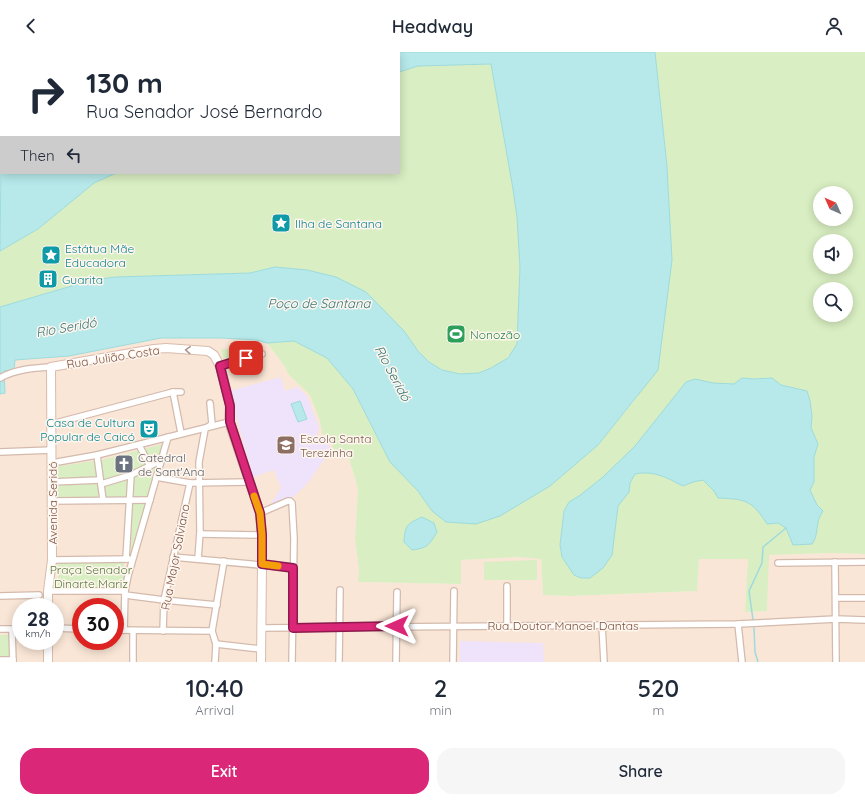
<!DOCTYPE html>
<meta charset="utf-8">
<style>
body{margin:0;font-family:Quicksand,sans-serif;background:#f6f6f7;color:#1f2937;height:100vh;display:flex;flex-direction:column;font-size:15px;white-space:nowrap}
*{box-sizing:border-box;margin:0}
p{font-size:13px;color:#747a83}
.icon{flex:none;width:22px;height:22px;fill:none;stroke:currentColor;stroke-width:2;stroke-linecap:round;stroke-linejoin:round}
.map{position:relative;height:610px;overflow:hidden}
.drawer{display:flex;flex-direction:column;background:#fff;flex:1}
.drawer>*{flex:none}
.banner{position:absolute;left:0px;top:0px;width:400px;height:122px;box-shadow:0 2px 10px #0003;background:#fff;color:#1f2937;overflow:hidden}
.needle{width:26px;rotate:315deg}
.controls{position:absolute;left:813px;top:134px;display:grid;gap:8px}
.controls a{display:grid;place-items:center;width:40px;height:40px;border-radius:50%;background:#fff;box-shadow:0 2px 10px #0003;font-size:20px}
.speed{position:absolute;left:12px;top:546px;display:flex;gap:8px;font-size:20px;font-weight:700;text-align:center}
.speed>*{display:grid;place-content:center;width:52px;height:52px;border-radius:50%;background:#fff;box-shadow:0 2px 10px #0003;line-height:1}
.speed small{font-size:10px;font-weight:400}
.speed .limit{border:6px solid #d22;background:#fff;color:#111}
.pin{position:absolute;display:grid;place-items:center;width:34px;height:34px;color:#fff;margin:-17px;border-radius:8px;box-shadow:0 2px 6px #0006}
.me{position:absolute;width:44px;margin:-22px;rotate:270deg;stroke-linejoin:round;filter:drop-shadow(0 0 3px #0008)}
.turn{display:flex;align-items:center;gap:14px;height:84px;padding:0 20px;font-size:18px}
.turn .icon{width:52px;height:52px;stroke-width:2.5}
.turn b{display:block;font-size:28px;line-height:34px}
.then{display:flex;align-items:center;height:38px;padding:0 20px;background:#0003;gap:8px;font-size:15px}
.eta{display:flex;justify-content:space-evenly;align-items:center;height:68px;text-align:center}
.eta b{font-size:24px;font-weight:600;line-height:28px}
.action{display:flex;gap:8px;margin-top:auto;padding:8px 20px}
.action a{flex:1;height:46px;border-radius:16px;background:#db2777;color:#fff;font-size:16px;font-weight:600;line-height:46px;text-align:center}
.action a+a{background:#f6f6f7;color:#1f2937}
header{display:flex;justify-content:space-between;align-items:center;height:52px;padding:0 20px;background:#fff;font-size:18px;font-weight:600}
.map>svg:first-child{display:block}
</style>
<header><svg class="icon" aria-label="back" viewBox="0 0 24 24"><path d="M15 5l-7 7 7 7"/></svg>Headway<svg class="icon" aria-label="person" viewBox="0 0 24 24"><circle cx="12" cy="8" r="4"/><path d="M4 21q1-7 8-7t8 7"/></svg></header>
<div class="map">
<svg width="865" height="610" viewBox="0 0 865 610">
<rect width="100%" height="100%" fill="#fef2e6"/>
<path fill="#f9e6d6" fill-rule="evenodd" d="M161,286h61l34,2 11,3 16,21 6,11 21,20 10,26 2,13 7,3 5,13 15,9 9,29 -3,51 4,31 -1,12 102,2 1,-24 58,-3 22,1 2,37 27,1 127,-5 2,-32h49l-3,53 22,-1 1,-56 63,-2 34,1v108h-865v-268l5,-1 -1,-22 11,-11 54,-4zM21,555h34v34h-34zM81,555h34v34h-34z"/>
<g fill="#efe2fb">
<path d="M281,325l4,14 12,-4 10,9 12,31 -2,9 8,3 6,11 -23,33 -15,14 -23,8 11,-17 -7,-18 -21,7 -24,-86z"/>
<path d="M460,589l83,2 1,19h-84z"/>
</g>
<g fill="#d9eec2" fill-rule="evenodd">
<path d="M0,0h314l-313,1 -1,111z"/>
<path d="M655,0h210v502l-34,-1 -62,2 -2,56 -22,1 3,-53h-49l-2,32 -127,5 -27,-1 -2,-36 -22,-2 -58,3v24l-103,-2 1,-12 -4,-31 3,-51 -9,-29 -15,-9 -5,-13 -7,-3 -2,-13 -10,-26 -21,-20 -6,-11 -16,-21 27,-2 33,17 26,31 37,73 28,29 14,20 118,-25 48,-41 40,-49 29,-229zM820,141h26v26h-26zM820,189h26v26h-26zM820,237h26v26h-26z"/>
<path d="M491,12c11,62 25,125 29,188 1,14 -1,27 -1,40 0,16 2,35 -2,51 -4,16 -30,30 -45,31 -35,2 -50,-16 -68,-43l-129,-64 -25,6 -134,4 -24,3 -92,27v-56l38,-22 56,-46 22,-10h283v-101l19,-6z"/>
<path d="M221,297l29,1 2,2 -29,7z"/>
<path d="M163,392l-33,122 3,-69 -37,1 -43,-1v-30l49,-7z"/>
<path d="M537,508v20h-53v-18z"/>
<rect x="58" y="511" width="66" height="25"/>
<path d="M0,583h12v24l-12,1z"/>
</g>
<g fill="#b7e9ea" stroke="#9ddbdd">
<path d="M314,0h341l12,115 5,93 -14,110 -60,75 -48,41 -50,30 -24,8 -30,-2 -14,-11 -14,-20 -28,-29 -37,-73 -26,-31 -33,-17 -27,2 -11,-3 -34,-2h-61l-92,18 -54,4 -1,10 -10,1 1,22 -5,1v-87l92,-27 24,-3 134,-4 25,-6 32,3 29,7 30,15 38,39 14,20 11,11 13,8 18,4 19,-1 12,-5 17,-10 9,-14 3,-77 -3,-50 -4,-28 -22,-125 -73,2 -19,6v-19h-88z"/>
<path d="M1,111v10h115l-22,10 -56,46 -38,22z"/>
<path d="M742,326l11,1 19,-1 9,7 26,6 3,10 2,15 -1,12 7,16 -4,13v25l-4,8 7,15 6,6c-9,12 -3,22 -11,33l-19,1 -7,-17 -8,-5 -11,1c-15,-24 -22,-25 -49,-26l-4,-7 -11,-11 -10,2 -10,4c-16,-8 -29,-16 -48,-12l-5,9 -1,9 -11,14 -6,49 -9,13 -13,10h-9l-7,-3 -12,-18 -2,-12 4,-34 5,-9 10,-6 24,-19 32,-31 51,-64 9,-3 18,4 21,1z"/>
<path d="M300,349l7,18 -9,3 -7,-18z"/>
<path d="M422,465l12,6 3,9c-8,13 -9,16 -25,18l-8,-8c1,-17 3,-18 18,-25z"/>
</g>
<g fill="none" stroke-linecap="round" stroke-linejoin="round">
<g stroke="#9ddbdd" stroke-width="1.5">
<path d="M753,568l-4,-29 13,-28 1,-16 23,-19"/>
<path d="M754,576l1,24 3,10"/>
</g>
<g stroke="#d4baad" stroke-width="8">
<g id="street">
<path d="M220,314l42,-12"/>
<path d="M0,326c16,-9 34,-10 51,-11"/>
<path d="M173,340l8,41"/>
<path d="M52,372l121,-32h8"/>
<path d="M139,393l11,21"/>
<path d="M0,400l52,-2"/>
<path d="M97,403l6,45"/>
<path d="M52,411l45,-8 132,-33"/>
<path d="M156,425l34,6 59,-1"/>
<path d="M52,430l48,-2"/>
<path d="M101,432l30,-9 31,-15"/>
<path d="M52,449l98,-1"/>
<path d="M260,461l28,-12h2l2,2 2,36 -2,123"/>
<path d="M200,482l62,1"/>
<path d="M173,505l120,11"/>
<path d="M126,507l5,-84"/>
<path d="M198,507l2,-27 -1,-70 6,-33 7,-5 -2,-21"/>
<path d="M52,508l77,-1"/>
<path d="M835,510l1,100"/>
<path d="M778,511l87,-1"/>
<path d="M507,534v39"/>
<path d="M48,539h77"/>
<path d="M125,543l39,5 53,5"/>
<path d="M0,544l39,-1"/>
<path d="M836,546h29"/>
<path d="M738,572l4,38"/>
<path d="M602,573l2,37"/>
<path d="M55,576l26,1"/>
<path d="M261,576l477,-4 98,-5 29,1"/>
<path d="M0,577h21"/>
<path d="M12,578l1,32"/>
<path d="M115,578l97,1"/>
<path d="M124,578l1,-39 3,-15 40,-139"/>
<path d="M163,579l1,-31 26,-117"/>
<path d="M216,592l45,5"/>
<path d="M0,608h13"/>
<path d="M133,610v-31"/>
<path d="M215,610l1,-18 -4,-13 12,-70"/>
<path d="M339,610l1,-72"/>
<path d="M396,610l1,-70"/>
<path d="M453,610l1,-71"/>
</g>
</g>
<g stroke="#dabbac" stroke-width="10">
<g id="secondary">
<path d="M48,555v-16l4,-31 -1,-193 103,-18 12,-1 42,3 6,4 6,11 10,39 -1,17 31,91 2,22v29l-1,98"/>
<path d="M48,589v21"/>
</g>
</g>
<use href="#street" stroke="#fff" stroke-width="5.5"/>
<use href="#secondary" stroke="#fff" stroke-width="8"/>
</g>
<defs><path id="oneway-chevron" d="M-2-3.5L2.5 0L-2 3.5" fill="none" stroke-width="1.6" stroke-linecap="round" stroke-linejoin="round"/></defs>
<use stroke="#b09891" href="#oneway-chevron" transform="translate(188 298) rotate(-176)"/>
<g fill="none" stroke-linecap="round" stroke-linejoin="round">
<g stroke="#8e194d" stroke-width="10">
<path id="route" d="M246,306l-26,8 10,40v16l30,91 2,22v29l31,4v60l104,-2"/>
</g>
<use href="#route" stroke="#db2777" stroke-width="7"/>
<path stroke="#f59e0b" stroke-width="7" d="M254,444l6,17 2,22v29l16,2"/>
</g>
<defs>
<g id="sight-square" transform="scale(1)"><rect x="-9" y="-9" width="18" height="18" rx="4" fill="#0f9aa8" stroke="#fff6ee"/><path d="M0-6L1.8-2.2L6-1.7L2.9 1.2L3.7 5.4L0 3.3L-3.7 5.4L-2.9 1.2L-6-1.7L-1.8-2.2Z" fill="#fff"/></g>
<g id="building-square" transform="scale(1)"><rect x="-9" y="-9" width="18" height="18" rx="4" fill="#0f9aa8" stroke="#fff6ee"/><path d="M-4-6H4V6H1V3H-1V6H-4ZM-2.5-4.3h1.7v1.8h-1.7ZM.8-4.3h1.7v1.8H.8ZM-2.5-1h1.7V.8h-1.7ZM.8-1h1.7V.8H.8Z" fill="#fff"/></g>
<g id="stadium-square" transform="scale(1)"><rect x="-9" y="-9" width="18" height="18" rx="4" fill="#2e9e5b" stroke="#fff6ee"/><path d="M0-5a6.5 5 0 1 0 0 10a6.5 5 0 1 0 0-10ZM-3.5-1.8h7v3.6h-7Z" fill="#fff"/></g>
<g id="theatre-square" transform="scale(1)"><rect x="-9" y="-9" width="18" height="18" rx="4" fill="#0f9aa8" stroke="#fff6ee"/><path d="M-5-5.5Q0-4 5-5.5V0Q5 5 0 6Q-5 5-5 0ZM-3.3-2.5H-1v1.5H-3.3ZM1-2.5H3.3v1.5H1ZM-2.8 1Q0 5.5 2.8 1Z" fill="#fff"/></g>
<g id="school-square" transform="scale(1)"><rect x="-9" y="-9" width="18" height="18" rx="4" fill="#8d6e63" stroke="#fff6ee"/><path d="M0-5L7-2L0 1L-7-2ZM-4 1L0 2.5L4 1V4Q0 6-4 4Z" fill="#fff"/></g>
<g id="church-square" transform="scale(1)"><rect x="-9" y="-9" width="18" height="18" rx="4" fill="#6b7280" stroke="#fff6ee"/><path d="M-1.2-6h2.4v3.5h3.3v2.4h-3.3V6h-2.4V-.1h-3.3v-2.4h3.3Z" fill="#fff"/></g>
</defs>
<g fill-rule="evenodd">
<use href="#sight-square" x="281" y="171"/>
<use href="#sight-square" x="51" y="203"/>
<use href="#building-square" x="48" y="227"/>
<use href="#stadium-square" x="456" y="282"/>
<use href="#theatre-square" x="149" y="377"/>
<use href="#school-square" x="286" y="393"/>
<use href="#church-square" x="124" y="412"/>
</g>
<g text-anchor="middle" dominant-baseline="central" stroke-width="3" stroke-linejoin="round" paint-order="stroke">
<g font-size="12" fill="#0d838f" stroke="#fff6ee" text-anchor="start">
<text x="295" y="171">Ilha de Santana</text>
<text x="65" y="196">Estátua Mãe<tspan x="65" dy="14">Educadora</tspan></text>
<text x="62" y="227">Guarita</text>
<text x="135" y="370" text-anchor="end">Casa de Cultura<tspan x="135" dy="14">Popular de Caicó</tspan></text>
</g>
<g font-size="12" fill="#27864d" stroke="#fff6ee" text-anchor="start">
<text x="470" y="282">Nonozão</text>
</g>
<g font-size="12" fill="#7b5447" stroke="#fff6ee">
<text transform="translate(113 305) rotate(-9)">Rua Julião Costa</text>
<text transform="translate(52 451) rotate(-90)">Avenida Seridó</text>
<text transform="translate(175 505) rotate(-79)">Rua Major Salviano</text>
<text x="563" y="573">Rua Doutor Manoel Dantas</text>
</g>
<g font-size="12" fill="#785e54" stroke="#fff6ee" text-anchor="start">
<text x="300" y="386">Escola Santa<tspan x="300" dy="14">Terezinha</tspan></text>
</g>
<g font-size="12" fill="#5b616d" stroke="#fff6ee" text-anchor="start">
<text x="138" y="405">Catedral<tspan x="138" dy="14">de Sant'Ana</tspan></text>
</g>
<g font-size="12" fill="#567b3c" stroke="#fff6ee">
<text x="91" y="517">Praça Senador<tspan x="91" dy="14">Dinarte Mariz</tspan></text>
</g>
<g font-size="13" font-style="italic" fill="#36767a" stroke="#fff6ee">
<text x="319" y="251">Poço de Santana</text>
<text transform="translate(66 275) rotate(-10)">Rio Seridó</text>
<text transform="translate(393 321) rotate(62)">Rio Seridó</text>
</g>
</g>
</svg>
<div class="controls">
<a><svg class="needle" viewBox="-14 -14 28 28"><path d="M0-13l5 13h-10z" fill="#e53935"/><path d="M0 13l5-13h-10z" fill="#747a83"/></svg></a>
<a><svg class="icon" aria-label="sound" viewBox="0 0 24 24"><path d="M4 9h4l5-4v14l-5-4H4zM17 9q2 3 0 6"/></svg></a>
<a><svg class="icon" aria-label="search" viewBox="0 0 24 24"><circle cx="10" cy="10" r="6"/><path d="M15 15l6 6"/></svg></a>
</div>
<div class="speed"><div>28<small>km/h</small></div><div class="limit">30</div></div>
<div class="pin" style="left:246px;top:306px;background:#d93025"><svg class="icon" aria-label="arrive" viewBox="0 0 24 24"><path d="M6 21V4h12l-3 4 3 4H6"/></svg></div>
<svg class="me" style="left:397px;top:574px" viewBox="-20 -20 40 40"><path d="M0-17L14 15 0 8-14 15z" fill="#db2777" stroke="#fff" stroke-width="4"/></svg>
<div class="banner">
<div class="turn"><svg class="icon" aria-label="right" viewBox="0 0 24 24"><path d="M7 20v-9h11M14 6l5 5-5 5"/></svg><div><b>130 m</b>Rua Senador José Bernardo</div></div>
<div class="then">Then<svg class="icon" aria-label="left" viewBox="0 0 24 24"><path d="M17 20v-9H6M10 6l-5 5 5 5"/></svg></div>
</div>
</div>
<section class="drawer">
<div class="eta">
<div><b>10:40</b><p>Arrival</p></div>
<div><b>2</b><p>min</p></div>
<div><b>520</b><p>m</p></div>
</div>
<div class="action"><a>Exit</a><a>Share</a></div>
</section>
